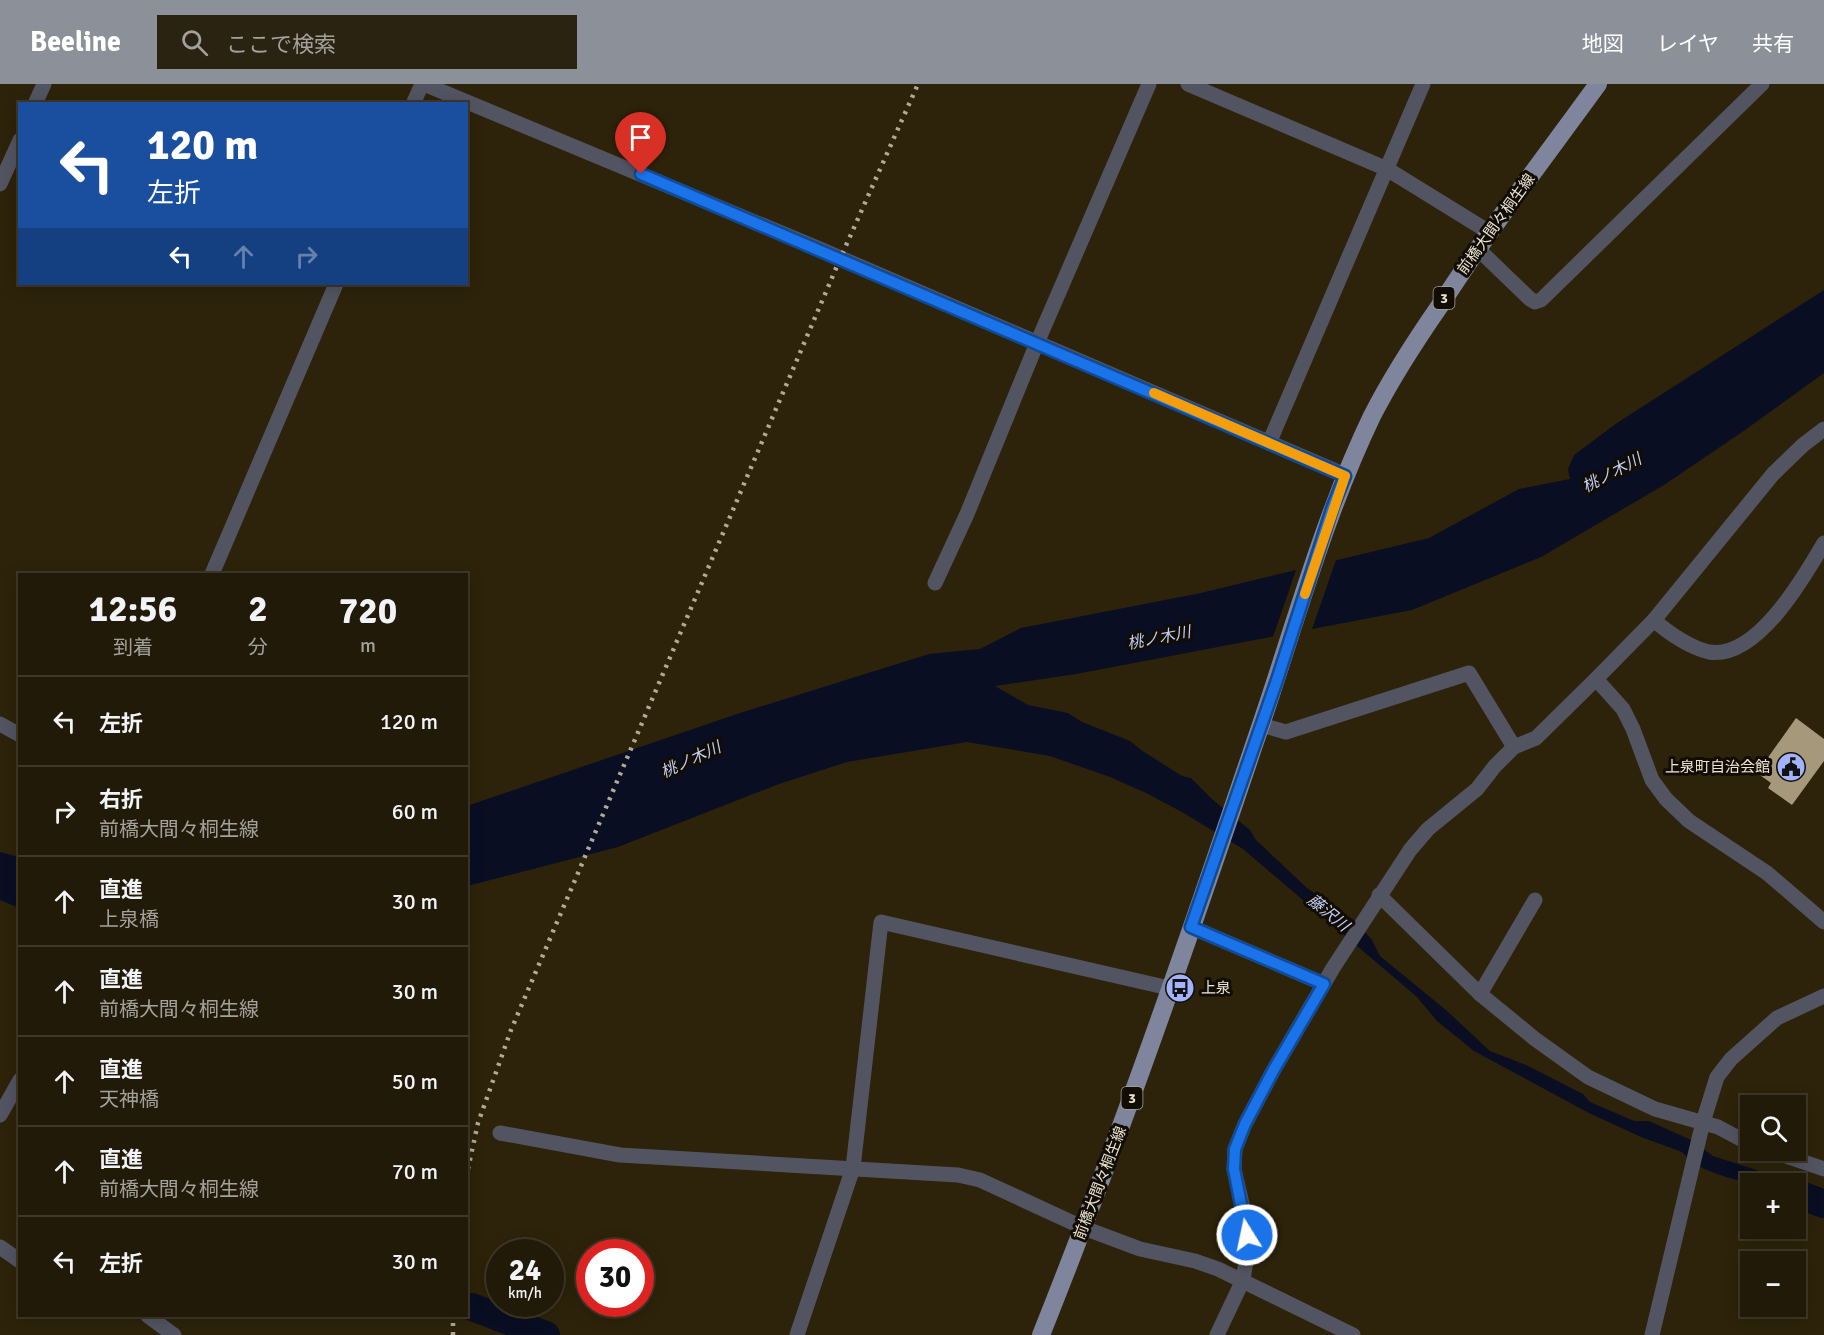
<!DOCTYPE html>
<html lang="ja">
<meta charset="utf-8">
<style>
body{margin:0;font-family:Signika,"Noto Sans JP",sans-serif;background:#2a2312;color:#f1f3f6;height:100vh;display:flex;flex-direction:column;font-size:22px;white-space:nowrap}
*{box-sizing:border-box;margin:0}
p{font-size:20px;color:#a2a19c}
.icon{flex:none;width:33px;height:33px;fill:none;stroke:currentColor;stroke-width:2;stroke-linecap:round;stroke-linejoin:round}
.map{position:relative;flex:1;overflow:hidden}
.drawer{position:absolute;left:18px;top:489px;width:450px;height:744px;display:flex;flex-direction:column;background:#221a08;border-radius:0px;box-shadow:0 3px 15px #0003,0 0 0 2px #3f3829}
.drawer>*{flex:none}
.top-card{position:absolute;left:18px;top:18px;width:450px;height:183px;border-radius:0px;box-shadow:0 3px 15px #0003,0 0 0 2px #3f3829;background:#1a4fa0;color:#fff;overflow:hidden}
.tools{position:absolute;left:1740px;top:1011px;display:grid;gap:12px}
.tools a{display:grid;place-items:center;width:66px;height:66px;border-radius:0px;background:#221a08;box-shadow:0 3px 15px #0003,0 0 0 2px #3f3829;font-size:30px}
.speed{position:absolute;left:486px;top:1155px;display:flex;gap:12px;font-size:30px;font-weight:700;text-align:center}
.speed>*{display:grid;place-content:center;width:78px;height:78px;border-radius:50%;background:#221a08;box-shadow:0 3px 15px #0003,0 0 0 2px #3f3829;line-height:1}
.speed small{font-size:15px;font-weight:400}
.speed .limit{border:9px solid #d22;background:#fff;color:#111}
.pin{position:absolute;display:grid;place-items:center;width:51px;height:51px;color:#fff;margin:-62px -26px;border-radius:50% 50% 50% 0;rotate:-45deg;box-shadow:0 0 6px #0007}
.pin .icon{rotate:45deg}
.me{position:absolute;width:66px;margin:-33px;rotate:350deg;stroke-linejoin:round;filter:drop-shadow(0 0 4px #0008)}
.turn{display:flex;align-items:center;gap:21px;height:126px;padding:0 30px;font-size:27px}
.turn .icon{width:78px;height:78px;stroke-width:2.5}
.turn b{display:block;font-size:42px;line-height:51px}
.lanes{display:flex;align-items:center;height:57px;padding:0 30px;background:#0003;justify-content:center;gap:30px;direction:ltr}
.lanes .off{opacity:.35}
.eta{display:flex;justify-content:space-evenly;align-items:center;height:102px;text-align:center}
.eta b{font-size:36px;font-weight:700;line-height:42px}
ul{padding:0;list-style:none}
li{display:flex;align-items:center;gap:18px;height:90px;padding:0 30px;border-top:2px solid #3f3829}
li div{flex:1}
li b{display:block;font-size:22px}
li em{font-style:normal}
header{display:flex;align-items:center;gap:36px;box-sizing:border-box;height:84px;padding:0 30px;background:#8c9099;color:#fff}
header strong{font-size:28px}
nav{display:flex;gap:33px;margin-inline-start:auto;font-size:21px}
.search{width:420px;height:54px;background:#2a2312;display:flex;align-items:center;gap:15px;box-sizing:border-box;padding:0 21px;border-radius:0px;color:#a2a19c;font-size:22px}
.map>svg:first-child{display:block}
</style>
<header>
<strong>Beeline</strong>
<div class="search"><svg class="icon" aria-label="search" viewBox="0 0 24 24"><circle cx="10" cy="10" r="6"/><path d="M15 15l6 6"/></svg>ここで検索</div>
<nav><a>地図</a><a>レイヤ</a><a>共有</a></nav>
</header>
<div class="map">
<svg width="1824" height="1251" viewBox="0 0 1824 1251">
<rect width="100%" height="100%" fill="#2d230a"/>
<g fill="#0a0e23">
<path d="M1824,206v83l-79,57 -81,55 -123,72 -129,53 -336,64 -81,12 33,19 40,8 14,9 48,19 11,9 41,26 9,2 22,22 37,30 6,10 51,48 48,33 17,19 8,16 67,55 43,40 36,14 57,29 7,8 44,19h15l42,19 22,16 65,21 8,-3 38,15v5l-28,-4v-6h-46l-27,-8 -19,-7 -14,-9 -8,-8 -41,-15 -52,-24 -115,-62 -37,-30 -20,-24 -174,-148 -61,-37 -36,-19 -36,-16 -60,-21 -83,-14 -120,20 -68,22 -161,63 -151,39v-80l270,-92 192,-60 51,-5 41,-21 180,-35 228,-55 90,-49 51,-10 -2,-10 6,-14 43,-32z"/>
<path d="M0,768l19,5v51l-19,-8z"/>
</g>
<path fill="#2d230a" d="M1337,473l-26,75 -39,8 25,-73z"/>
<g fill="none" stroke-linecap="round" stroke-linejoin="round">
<g stroke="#0a0e23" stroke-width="28">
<path d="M1796,1110l28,10"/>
<path d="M472,1223l74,28"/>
</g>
</g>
<path fill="#a6997b" d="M1796,634l28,21v22l-32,44 -24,-17 3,-5 -14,-10z"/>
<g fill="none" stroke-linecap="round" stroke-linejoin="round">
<g stroke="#525561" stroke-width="15">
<path d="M424,0l398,166 523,225"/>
<path d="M1188,0l199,85 102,63"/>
<path d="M35,20l9,-20"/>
<path d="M413,20l9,-20"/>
<path d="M0,100l20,-44"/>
<path d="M1477,164l53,51 5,3 6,-2 221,-216"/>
<path d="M1269,359l154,-359"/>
<path d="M212,490l124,-290"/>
<path d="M935,499l32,-69 70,-171 112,-259"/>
<path d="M1654,536c14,13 37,28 55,32 48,8 95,-75 115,-109"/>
<path d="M1596,595l27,30 10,20 19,51 14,19 23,22 78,52 57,49"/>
<path d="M0,640l20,11"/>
<path d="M1261,641l25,7 183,-59 45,74"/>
<path d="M1379,811l101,99 55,45 53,38 67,32 63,18 32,17"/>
<path d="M1191,843l133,57"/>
<path d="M1480,910l55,-94"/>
<path d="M0,1031l20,-35"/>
<path d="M500,1049l120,22 338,20 22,5 104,48 56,21 55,12 23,8 135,66"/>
<path d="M1768,1066l56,19"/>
<path d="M0,1163l20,14"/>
<path d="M148,1232l26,19"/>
<path d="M797,1251l56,-167 28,-246 288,66"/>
<path d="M1217,1251l26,-55 2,-13 2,-22 -1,-24 -12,-52 1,-20 10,-25 28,-53 60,-103 77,-118 18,-21 49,-40 18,-23 19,-19 22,-9 60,-59 58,-59 119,-146 30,-29 21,-16"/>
<path d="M1652,1251l51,-213 14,-45 14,-18 46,-41 47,-22"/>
</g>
<path stroke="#7f859d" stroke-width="18" d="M1041,1251c78,-195 147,-394 214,-593 38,-109 67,-222 117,-326 20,-39 44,-76 69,-112 49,-76 104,-147 157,-220"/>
<g stroke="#b1aa98" stroke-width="4.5" stroke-dasharray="3 6" stroke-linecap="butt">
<path d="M466,1094l12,-55 33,-93 329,-771 78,-175"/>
<path d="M453,1251v-19"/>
</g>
</g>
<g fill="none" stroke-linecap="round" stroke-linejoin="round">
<g stroke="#114b97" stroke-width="15">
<path id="route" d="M641,90l704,302 -12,30 -56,174 -86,247 133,57 -51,87 -28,53 -10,25 -1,20 13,66"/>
</g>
<use href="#route" stroke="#1a73e8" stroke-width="10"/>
<path stroke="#f59e0b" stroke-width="10" d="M1154,309l191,83 -40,118"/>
</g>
<defs>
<g id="civic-disc" transform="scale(1.5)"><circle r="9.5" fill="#a2b2fd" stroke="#120d04"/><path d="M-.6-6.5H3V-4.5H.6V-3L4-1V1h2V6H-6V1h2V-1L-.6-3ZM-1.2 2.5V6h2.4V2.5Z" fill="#111"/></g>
<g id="bus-disc" transform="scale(1.5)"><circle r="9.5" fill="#a2b2fd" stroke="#120d04"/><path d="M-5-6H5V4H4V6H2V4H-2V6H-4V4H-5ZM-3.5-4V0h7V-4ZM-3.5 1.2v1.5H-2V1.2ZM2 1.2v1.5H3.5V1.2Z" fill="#111"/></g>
</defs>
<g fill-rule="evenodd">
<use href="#civic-disc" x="1791" y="683"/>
<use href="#bus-disc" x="1180" y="904"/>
</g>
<g text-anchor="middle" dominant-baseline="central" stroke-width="6" stroke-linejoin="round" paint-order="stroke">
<g fill="#120d04" stroke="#a9a496" stroke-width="1.5">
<rect x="1433.5" y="203" width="21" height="22" rx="4.5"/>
<rect x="1121.5" y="1003" width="21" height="22" rx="4.5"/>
</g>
<g font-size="14" font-weight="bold" fill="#eae4d5">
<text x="1444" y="214">3</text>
<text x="1132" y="1014">3</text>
</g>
<g font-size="15" fill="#eae4d5" stroke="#120d04">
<text transform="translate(1496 140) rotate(-54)">前橋大間々桐生線</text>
<text transform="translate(1100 1099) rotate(-69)">前橋大間々桐生線</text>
</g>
<g font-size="15" fill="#eae4d5" stroke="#120d04" text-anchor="end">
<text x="1770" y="683">上泉町自治会館</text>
<text x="1201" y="904" text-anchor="start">上泉</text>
</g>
<g font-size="16" font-style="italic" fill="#c3cef7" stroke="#120d04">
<text transform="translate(1612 389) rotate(-28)">桃ノ木川</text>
<text transform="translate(1159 554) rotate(-11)">桃ノ木川</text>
<text transform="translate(691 676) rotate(-25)">桃ノ木川</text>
<text transform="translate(1328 829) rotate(39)">藤沢川</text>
</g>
</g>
</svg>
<div class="tools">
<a><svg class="icon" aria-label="search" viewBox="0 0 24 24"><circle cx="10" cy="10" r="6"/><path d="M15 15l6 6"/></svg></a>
<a>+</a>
<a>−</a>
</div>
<div class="speed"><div>24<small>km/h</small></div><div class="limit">30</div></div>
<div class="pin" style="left:641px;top:90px;background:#d93025"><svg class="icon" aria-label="arrive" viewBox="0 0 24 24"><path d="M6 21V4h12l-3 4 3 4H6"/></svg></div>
<svg class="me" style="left:1247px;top:1151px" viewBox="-20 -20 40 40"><circle r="17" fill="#1a73e8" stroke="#fff" stroke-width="3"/><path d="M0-11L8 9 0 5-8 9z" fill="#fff"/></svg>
<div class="top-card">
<div class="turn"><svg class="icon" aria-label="left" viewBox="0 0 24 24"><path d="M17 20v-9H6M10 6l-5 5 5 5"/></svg><div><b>120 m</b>左折</div></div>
<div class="lanes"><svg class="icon" aria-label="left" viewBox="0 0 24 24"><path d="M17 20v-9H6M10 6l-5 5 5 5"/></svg><svg class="icon off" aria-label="ahead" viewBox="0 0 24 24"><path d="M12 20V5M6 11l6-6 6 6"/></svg><svg class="icon off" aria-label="right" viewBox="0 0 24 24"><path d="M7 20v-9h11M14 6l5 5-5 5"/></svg></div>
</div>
<section class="drawer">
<div class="eta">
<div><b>12:56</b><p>到着</p></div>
<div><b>2</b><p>分</p></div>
<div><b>720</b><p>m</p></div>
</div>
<ul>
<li><svg class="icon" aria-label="left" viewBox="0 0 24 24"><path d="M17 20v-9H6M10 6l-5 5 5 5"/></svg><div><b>左折</b></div><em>120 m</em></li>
<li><svg class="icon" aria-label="right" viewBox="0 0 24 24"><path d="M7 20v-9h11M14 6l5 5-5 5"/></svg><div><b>右折</b><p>前橋大間々桐生線</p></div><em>60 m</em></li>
<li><svg class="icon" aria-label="ahead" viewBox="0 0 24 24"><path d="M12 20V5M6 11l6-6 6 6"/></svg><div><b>直進</b><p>上泉橋</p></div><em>30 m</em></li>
<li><svg class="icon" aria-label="ahead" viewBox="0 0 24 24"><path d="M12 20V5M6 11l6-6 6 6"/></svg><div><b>直進</b><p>前橋大間々桐生線</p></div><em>30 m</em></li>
<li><svg class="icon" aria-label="ahead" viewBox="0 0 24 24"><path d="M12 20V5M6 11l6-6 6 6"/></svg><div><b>直進</b><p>天神橋</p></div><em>50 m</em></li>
<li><svg class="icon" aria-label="ahead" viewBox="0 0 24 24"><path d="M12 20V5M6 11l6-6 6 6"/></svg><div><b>直進</b><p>前橋大間々桐生線</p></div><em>70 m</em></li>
<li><svg class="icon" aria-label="left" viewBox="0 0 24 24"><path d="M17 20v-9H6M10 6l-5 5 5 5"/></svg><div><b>左折</b></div><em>30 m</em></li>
</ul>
</section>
</div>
